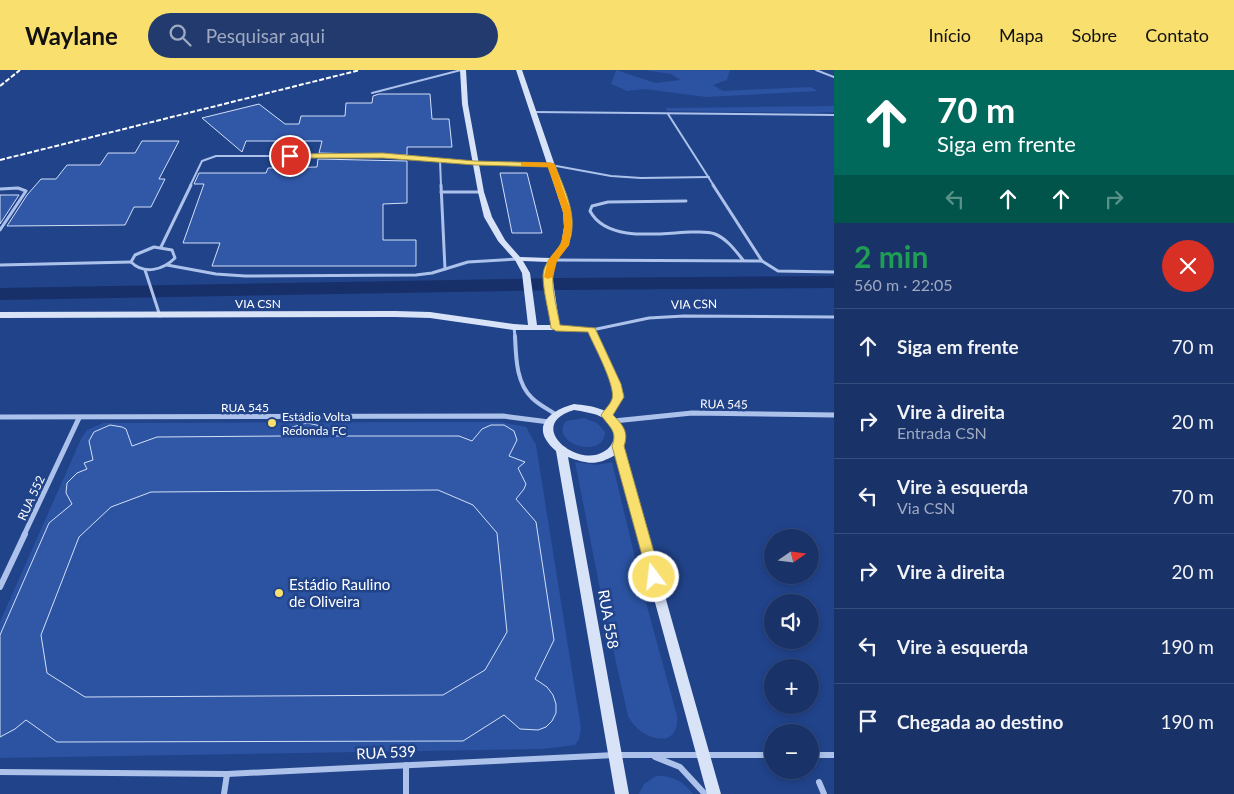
<!DOCTYPE html>
<html lang="pt">
<meta charset="utf-8">
<style>
body{margin:0;font-family:Lato,sans-serif;background:#223a6e;color:#f1f3f6;height:100vh;display:flex;flex-direction:column;font-size:19px;white-space:nowrap}
*{box-sizing:border-box;margin:0}
p{font-size:16px;color:#9faac0}
.icon{flex:none;width:28px;height:28px;fill:none;stroke:currentColor;stroke-width:2;stroke-linecap:round;stroke-linejoin:round}
.map{position:relative;flex:1;overflow:hidden}
.panel{display:flex;flex-direction:column;background:#193268;width:400px}
.panel>*{flex:none}
.top-card{background:#00695c;color:#fff;overflow:hidden}
.needle{width:32px;rotate:76deg}
.fabs{position:absolute;left:764px;top:459px;display:grid;gap:10px}
.fabs a{display:grid;place-items:center;width:55px;height:55px;border-radius:50%;background:#193268;box-shadow:0 2px 8px #0003,0 0 0 1px #374d7c;font-size:25px}
.pin{position:absolute;display:grid;place-items:center;width:42px;height:42px;color:#fff;margin:-21px;border:2px solid #fff;border-radius:50%;box-shadow:0 1px 5px #0007}
.me{position:absolute;width:55px;margin:-28px;rotate:345deg;stroke-linejoin:round;filter:drop-shadow(0 0 4px #0008)}
.turn{display:flex;align-items:center;gap:18px;height:105px;padding:0 20px;font-size:22px}
.turn .icon{width:65px;height:65px;stroke-width:2.5}
.turn b{display:block;font-size:35px;line-height:42px}
.lanes{display:flex;align-items:center;height:48px;padding:0 20px;background:#0003;justify-content:center;gap:25px;direction:ltr}
.lanes .off{opacity:.35}
.round{display:grid;place-items:center;flex:none;width:52px;height:52px;border-radius:26px;background:#223a6e}
.headline{display:flex;align-items:center;justify-content:space-between;height:85px;padding:0 20px}
h1{font-size:30px;font-weight:700;line-height:38px;color:#1e9e55}
ul{padding:0;list-style:none}
li{display:flex;align-items:center;gap:15px;height:75px;padding:0 20px;border-top:1px solid #374d7c}
li div{flex:1}
li b{display:block;font-size:19px}
li em{font-style:normal}
header{display:flex;align-items:center;gap:30px;box-sizing:border-box;height:70px;padding:0 25px;background:#f8df6e;color:#111}
header strong{font-size:24px}
nav{display:flex;gap:28px;margin-inline-start:auto;font-size:18px}
.search{width:350px;height:45px;background:#223a6e;display:flex;align-items:center;gap:12px;box-sizing:border-box;padding:0 18px;border-radius:28px;color:#9faac0;font-size:19px}
main{display:flex;flex:1;min-height:0}
.map>svg:first-child{display:block}
</style>
<header>
<strong>Waylane</strong>
<div class="search"><svg class="icon" aria-label="search" viewBox="0 0 24 24"><circle cx="10" cy="10" r="6"/><path d="M15 15l6 6"/></svg>Pesquisar aqui</div>
<nav><a>Início</a><a>Mapa</a><a>Sobre</a><a>Contato</a></nav>
</header>
<main>
<div class="map">
<svg width="834" height="724" viewBox="0 0 834 724">
<rect width="100%" height="100%" fill="#21438a"/>
<g fill="#2b53a2">
<path d="M616,0l40,13 24,-3 -9,-6 -27,-4h86l-3,10 -14,5 10,6 87,-4 8,4 -112,6 -61,-8 -18,2 -16,-7z"/>
<path d="M834,36v6l-22,1 -145,-2 -1,-3z"/>
<path d="M584,348l13,5 8,9c-1,29 -57,11 -39,-11z"/>
<path d="M500,352l26,5 10,18 45,283 -2,11 -4,6 -32,4 -543,9v-136l81,-183 6,-9 16,-7z"/>
<path d="M575,392l22,3 15,-3 33,137 32,117c3,36 -37,24 -49,0l-26,-117z"/>
<path d="M656,706c16,-1 27,5 37,18h-54l5,-10z"/>
</g>
<g fill="none" stroke-linecap="round" stroke-linejoin="round">
<path fill="#173069" fill-rule="evenodd" d="M834,206v12l-275,2 -559,10v-12l559,-10z"/>
</g>
<g fill="#3158a7" stroke="#d2dff8" fill-rule="evenodd">
<path d="M379,24h51l2,25h17l3,28h-45v8l-88,-2 3,-12h-76l-4,11 -40,-34 57,-14 26,20h14l2,-8h44l1,-13h26l1,-7z"/>
<path d="M142,71h37l-20,38h6l-14,28h-17l-9,18 -118,1 20,-31 14,-16h15l11,-14h33l8,-12h27z"/>
<path d="M318,89l89,2v42l-24,1v36h33v26h-204l8,-23h-37l21,-59h-10l5,-11h67l2,-5 49,-1z"/>
<path d="M500,103h27l15,60h-30z"/>
<path d="M0,125h19l-19,29z"/>
<path d="M307,353l14,3 10,10h128l13,5 10,-12 9,-4h13l10,6 3,9 -8,16 16,6 -7,6 8,16 -2,5 -8,10 20,23 18,118 -19,39 12,8 6,8 3,9v9l-4,8 -6,6 -8,3 -18,-1 -16,-14 -41,26 -406,1 -31,-22 -11,9 -15,8v-102l49,-112 23,-19 -6,-11 1,-10 10,-10 10,-4 -3,-6 9,-3 -4,-19 5,-9 16,-7 12,2 4,2 6,17 25,-9 125,-1 10,-9zM438,420l35,15 24,28 10,99 -22,38 -42,25 -358,2 -38,-24 -6,-38 38,-98 32,-30 40,-15z"/>
</g>
<g fill="none" stroke-linecap="round" stroke-linejoin="round">
<g stroke="#adc2eb" stroke-width="2">
<path d="M816,0l18,7"/>
<path d="M372,23l89,-23"/>
<path d="M534,42l300,3"/>
<path d="M668,44l46,72"/>
<path d="M440,90l1,26"/>
<path d="M190,116l12,-25 14,-5h167l92,7 76,2 60,11 30,2 68,-1"/>
</g>
<g stroke="#adc2eb" stroke-width="3">
<path d="M441,115l4,84"/>
<path d="M713,115l49,76 16,10 56,1"/>
<path d="M0,119l18,-1 8,3 -26,39"/>
<path d="M441,122h40"/>
<path d="M686,131l-78,1 -16,4 -2,5c17,32 71,22 101,21 8,0 17,-1 24,2 12,5 20,16 28,26"/>
<path d="M154,177l18,3 3,8c-12,12 -31,17 -44,4l4,-7z"/>
<path d="M161,177l30,-62"/>
<path d="M552,190l210,1"/>
<path d="M0,195l131,-3"/>
<path d="M167,195l49,9 29,2 171,-1 16,-2 36,-11 50,-3"/>
<path d="M145,200l15,46"/>
<path d="M514,257l1,10"/>
<path d="M556,258l36,2 57,-12 35,-2 150,1"/>
<path d="M592,260l4,7"/>
</g>
<g stroke="#adc2eb" stroke-width="4">
<path d="M515,266c1,21 1,47 17,62 7,7 16,11 23,16"/>
<path d="M595,266c7,15 26,47 22,63 -1,7 -6,12 -11,16"/>
</g>
<g stroke="#adc2eb" stroke-width="5">
<path d="M0,347l503,-1 46,6"/>
<path d="M614,351l78,-8 142,2"/>
<path d="M24,465l55,-117"/>
</g>
<g stroke="#adc2eb" stroke-width="6">
<path d="M0,517l25,-53"/>
<path d="M810,685h24"/>
<path d="M655,687l25,10 25,27"/>
<path d="M406,695v29"/>
<path d="M0,702l227,2 388,-19h157"/>
<path d="M819,712l5,12"/>
<path d="M224,724l3,-20"/>
</g>
<g fill="#d8e3f8" fill-rule="evenodd">
<path d="M460,0h6l2,34 16,88 8,25 13,23 15,17 30,1 11,-13 3,-18 -1,-15 -47,-142h6l49,142 1,15 -3,18 -13,15 -4,14 8,54 -1,2h-45l-84,-12 -35,-1 -395,1v-6l395,-1 35,1 84,12 14,1 -6,-52 -7,-13 -17,-19 -14,-24 -6,-25 -16,-88zM523,191l25,1 -4,12 7,51h-14l-7,-52z"/>
<path d="M574,334c18,2 36,4 47,21 3,6 4,13 1,19l99,350h-14l-92,-339c-18,11 -28,9 -47,2l61,337h-14l-59,-343c-27,-23 -8,-40 18,-47zM574,340c17,3 40,5 40,27 -1,7 -5,12 -11,15 -26,16 -79,-27 -29,-42z"/>
</g>
<g stroke="#fff" stroke-width="2" stroke-dasharray="5 2" stroke-linecap="butt">
<path d="M0,16l20,-16"/>
<path d="M0,90l360,-90"/>
</g>
</g>
<path fill="#f8df6e" stroke="#a19148" d="M383,83l92,8 76,2 4,2c7,19 19,42 17,63 -1,19 -9,19 -16,33 -8,18 1,46 4,64l35,3 26,56 3,13 -11,18c10,10 16,17 11,31l37,131 -2,4 -5,2 -4,-2 -2,-4 -36,-131c6,-15 -3,-19 -11,-31 4,-6 9,-10 11,-16 4,-13 -18,-53 -24,-67l-32,-1 -5,-3c-2,-17 -8,-36 -8,-53 1,-13 11,-20 17,-30 13,-23 -4,-56 -12,-78l-73,-2 -92,-7h-93l-4,-2 4,-2z"/>
<path fill="#f59e0b" d="M524,92l30,1 17,49 1,15 -3,18 -12,16 -4,16 -5,2 -4,-2 4,-17 13,-16 3,-17 -1,-15 -15,-45 -27,-1v-3z"/>
<g fill="#f8df6e" stroke="#21438a" stroke-width="2">
<circle cx="272" cy="353" r="5"/>
<circle cx="279" cy="523" r="5"/>
</g>
<g text-anchor="middle" dominant-baseline="central" stroke-width="5" stroke-linejoin="round" paint-order="stroke">
<g font-size="12" fill="#fff" stroke="#21438a">
<text x="258" y="233">VIA CSN</text>
<text transform="translate(694 234) rotate(-1)">VIA CSN</text>
<text transform="translate(724 334) rotate(1)">RUA 545</text>
<text x="245" y="337">RUA 545</text>
<text transform="translate(31 428) rotate(-65)">RUA 552</text>
</g>
<g font-size="12" fill="#fff" stroke="#21438a" text-anchor="start">
<text x="282" y="346">Estádio Volta<tspan x="282" dy="14">Redonda FC</tspan></text>
</g>
<g font-size="15" fill="#fff" stroke="#21438a" text-anchor="start">
<text x="289" y="514">Estádio Raulino<tspan x="289" dy="17">de Oliveira</tspan></text>
</g>
<g font-size="15" fill="#fff" stroke="#21438a">
<text transform="translate(609 549) rotate(80)">RUA 558</text>
<text transform="translate(386 682) rotate(-3)">RUA 539</text>
</g>
</g>
</svg>
<div class="fabs">
<a><svg class="needle" viewBox="-14 -14 28 28"><path d="M0-13l5 13h-10z" fill="#e53935"/><path d="M0 13l5-13h-10z" fill="#9faac0"/></svg></a>
<a><svg class="icon" aria-label="sound" viewBox="0 0 24 24"><path d="M4 9h4l5-4v14l-5-4H4zM17 9q2 3 0 6"/></svg></a>
<a>+</a>
<a>−</a>
</div>
<div class="pin" style="left:290px;top:86px;background:#d93025"><svg class="icon" aria-label="arrive" viewBox="0 0 24 24"><path d="M6 21V4h12l-3 4 3 4H6"/></svg></div>
<svg class="me" style="left:654px;top:507px" viewBox="-20 -20 40 40"><circle r="17" fill="#f8df6e" stroke="#fff" stroke-width="3"/><path d="M0-11L8 9 0 5-8 9z" fill="#fff"/></svg>
</div>
<section class="panel">
<div class="top-card">
<div class="turn"><svg class="icon" aria-label="ahead" viewBox="0 0 24 24"><path d="M12 20V5M6 11l6-6 6 6"/></svg><div><b>70 m</b>Siga em frente</div></div>
<div class="lanes"><svg class="icon off" aria-label="left" viewBox="0 0 24 24"><path d="M17 20v-9H6M10 6l-5 5 5 5"/></svg><svg class="icon" aria-label="ahead" viewBox="0 0 24 24"><path d="M12 20V5M6 11l6-6 6 6"/></svg><svg class="icon" aria-label="ahead" viewBox="0 0 24 24"><path d="M12 20V5M6 11l6-6 6 6"/></svg><svg class="icon off" aria-label="right" viewBox="0 0 24 24"><path d="M7 20v-9h11M14 6l5 5-5 5"/></svg></div>
</div>
<div class="headline"><div><h1>2 min</h1><p>560 m · 22:05</p></div><a class="round" style="background:#d93025;color:#fff"><svg class="icon" aria-label="close" viewBox="0 0 24 24"><path d="M6 6l12 12M18 6L6 18"/></svg></a></div>
<ul>
<li><svg class="icon" aria-label="ahead" viewBox="0 0 24 24"><path d="M12 20V5M6 11l6-6 6 6"/></svg><div><b>Siga em frente</b></div><em>70 m</em></li>
<li><svg class="icon" aria-label="right" viewBox="0 0 24 24"><path d="M7 20v-9h11M14 6l5 5-5 5"/></svg><div><b>Vire à direita</b><p>Entrada CSN</p></div><em>20 m</em></li>
<li><svg class="icon" aria-label="left" viewBox="0 0 24 24"><path d="M17 20v-9H6M10 6l-5 5 5 5"/></svg><div><b>Vire à esquerda</b><p>Via CSN</p></div><em>70 m</em></li>
<li><svg class="icon" aria-label="right" viewBox="0 0 24 24"><path d="M7 20v-9h11M14 6l5 5-5 5"/></svg><div><b>Vire à direita</b></div><em>20 m</em></li>
<li><svg class="icon" aria-label="left" viewBox="0 0 24 24"><path d="M17 20v-9H6M10 6l-5 5 5 5"/></svg><div><b>Vire à esquerda</b></div><em>190 m</em></li>
<li><svg class="icon" aria-label="arrive" viewBox="0 0 24 24"><path d="M6 21V4h12l-3 4 3 4H6"/></svg><div><b>Chegada ao destino</b></div><em>190 m</em></li>
</ul>
</section>
</main>
